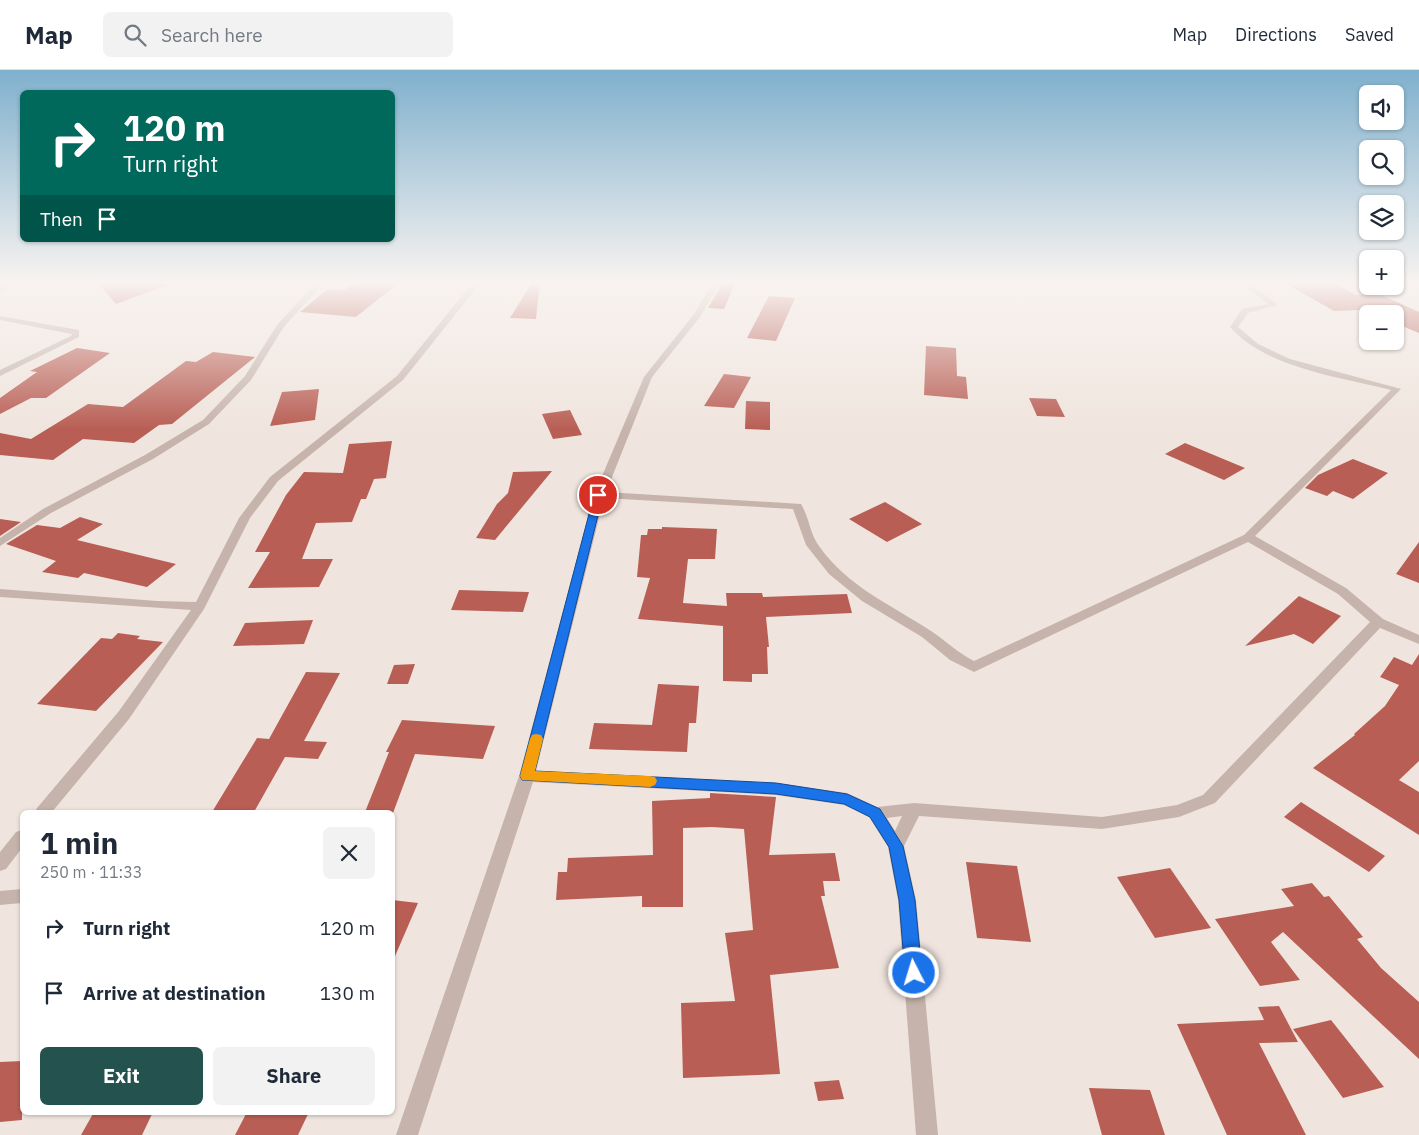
<!DOCTYPE html>
<meta charset="utf-8">
<style>
body{margin:0;font-family:"IBM Plex Sans",sans-serif;background:#f2f2f3;color:#1f2937;height:100vh;display:flex;flex-direction:column;font-size:19px;white-space:nowrap}
*{box-sizing:border-box;margin:0}
p{font-size:16px;color:#747a83}
.icon{flex:none;width:28px;height:28px;fill:none;stroke:currentColor;stroke-width:2;stroke-linecap:round;stroke-linejoin:round}
.map{position:relative;flex:1;overflow:hidden}
.sheet{position:absolute;left:20px;top:740px;width:375px;height:305px;display:flex;flex-direction:column;background:#fff;border-radius:8px;box-shadow:0 1px 4px #0004}
.sheet>*{flex:none}
.banner{position:absolute;left:20px;top:20px;width:375px;height:152px;border-radius:8px;box-shadow:0 1px 4px #0004;background:#00695c;color:#fff;overflow:hidden}
.tools{position:absolute;left:1359px;top:15px;display:grid;gap:10px}
.tools a{display:grid;place-items:center;width:45px;height:45px;border-radius:8px;background:#fff;box-shadow:0 1px 4px #0004;font-size:25px}
.pin{position:absolute;display:grid;place-items:center;width:42px;height:42px;color:#fff;margin:-21px;border:2px solid #fff;border-radius:50%;box-shadow:0 1px 5px #0007}
.me{position:absolute;width:55px;margin:-28px;rotate:355deg;stroke-linejoin:round;filter:drop-shadow(0 0 4px #0008)}
.turn{display:flex;align-items:center;gap:18px;height:105px;padding:0 20px;font-size:22px}
.turn .icon{width:65px;height:65px;stroke-width:2.5}
.turn b{display:block;font-size:35px;line-height:42px}
.then{display:flex;align-items:center;height:48px;padding:0 20px;background:#0003;gap:10px;font-size:19px}
.round{display:grid;place-items:center;flex:none;width:52px;height:52px;border-radius:8px;background:#f2f2f3}
.headline{display:flex;align-items:center;justify-content:space-between;height:85px;padding:0 20px}
h1{font-size:30px;font-weight:700;line-height:38px}
.action{display:flex;gap:10px;margin-top:auto;padding:10px 20px}
.action a{flex:1;height:58px;border-radius:8px;background:#24524f;color:#fff;font-size:20px;font-weight:700;line-height:58px;text-align:center}
.action a+a{background:#f2f2f3;color:#1f2937}
ul{padding:0;list-style:none}
li{display:flex;align-items:center;gap:15px;height:65px;padding:0 20px}
li div{flex:1}
li b{display:block;font-size:19px}
li em{font-style:normal}
header{display:flex;align-items:center;gap:30px;box-sizing:border-box;height:70px;padding:0 25px;background:#fff;border-bottom:1px solid #e0e1e3}
header strong{font-size:24px}
nav{display:flex;gap:28px;margin-inline-start:auto;font-size:18px}
.search{width:350px;height:45px;background:#f2f2f3;display:flex;align-items:center;gap:12px;box-sizing:border-box;padding:0 18px;border-radius:8px;color:#747a83;font-size:19px}
.map>svg:first-child{display:block}
</style>
<header>
<strong>Map</strong>
<div class="search"><svg class="icon" aria-label="search" viewBox="0 0 24 24"><circle cx="10" cy="10" r="6"/><path d="M15 15l6 6"/></svg>Search here</div>
<nav><a>Map</a><a>Directions</a><a>Saved</a></nav>
</header>
<div class="map">
<svg width="1419" height="1065" viewBox="0 0 1419 1065">
<rect width="100%" height="100%" fill="#f0e5de"/>
<g fill="#b85e54">
<path d="M96,211h76l1,2 -57,21z"/>
<path d="M358,211h43l-45,36 -56,-5 28,-23 16,1z"/>
<path d="M533,211h7l-4,38 -26,-1z"/>
<path d="M724,211h12l-12,28 -16,-1z"/>
<path d="M1281,211h50l25,14 21,-2 42,19v21l-24,-10v-9h-24l-10,-4 -27,1z"/>
<path d="M769,226l26,2 -19,43 -29,-3z"/>
<path d="M926,276l30,2 1,28 9,1 2,22 -44,-4z"/>
<path d="M77,278l33,5 -64,45h-15l-31,16v-16l37,-26 -7,-1z"/>
<path d="M213,282l42,5 -83,67 -13,1 -25,18 -51,-4 -30,21 -53,-5v-22l31,6 57,-35 35,3 63,-46 10,1z"/>
<path d="M724,304l27,3 -17,31 -30,-2z"/>
<path d="M319,319l-4,31 -45,6 12,-34z"/>
<path d="M1029,328l27,1 9,18 -28,-1z"/>
<path d="M746,331l24,1v28l-25,-1z"/>
<path d="M570,340l12,25 -29,4 -11,-25z"/>
<path d="M392,371l-6,37 -12,1 -8,20h-5l-9,23 -36,1 -14,36h31l-14,28 -71,1 22,-36h-15l31,-57 18,-23 39,1 6,-29z"/>
<path d="M1185,373l60,25 -21,12 -59,-26z"/>
<path d="M1353,389l35,14 -35,26 -20,-8 -6,5 -22,-8 13,-13z"/>
<path d="M552,401l-57,69 -19,-2 21,-34 11,-11 5,-21z"/>
<path d="M885,432l37,22 -35,18 -38,-23z"/>
<path d="M80,447l23,7 -26,16 99,24 -29,23 -63,-14 -6,5 -36,-6 14,-11 -50,-17 31,-19 23,3z"/>
<path d="M0,449l21,3 -21,14z"/>
<path d="M662,457l55,2 -2,30h-27l-5,44 44,3 -1,-13h36l1,4 84,-3 5,19 -86,4 3,30h-2l1,27h-16v8l-29,-1v-55l-85,-7 12,-41 -13,-1 4,-42h6l1,-6h14z"/>
<path d="M1419,472v41l-23,-9z"/>
<path d="M459,520l70,2 -6,20 -72,-2z"/>
<path d="M1299,526l42,20 -28,28 -19,-10 -49,12z"/>
<path d="M313,550l-9,24 -71,2 12,-23z"/>
<path d="M118,563l22,3 -3,3 26,3 -67,69 -59,-7 64,-66 11,1z"/>
<path d="M1419,584v107l-20,19 20,12v43l-106,-67 42,-33 -1,-1 31,-28 14,-21 -19,-8 14,-20 18,8z"/>
<path d="M415,594l-7,20h-21l7,-19z"/>
<path d="M306,602l34,1 -36,68 23,1 -9,17 -33,-2 -31,55h-42l45,-74 12,1z"/>
<path d="M658,614l41,2 -3,37h-7l-2,29 -98,-3 5,-26 58,2z"/>
<path d="M402,650l93,6 -12,33 -68,-5 -22,59 -28,-1 24,-60h-3z"/>
<path d="M710,723l66,4 -7,58 66,-2 5,28h-17l2,15h-4l18,72 -69,7 10,99 -97,4 -2,-75 54,-2 -10,-68 28,-3 -9,-101 -32,-2 -29,1v79h-41v-11l-86,4 2,-28h9l1,-14 85,-3 -1,-54 58,-3z"/>
<path d="M1301,732l84,54 -16,16 -85,-55z"/>
<path d="M966,792l51,4 14,76 -54,-4z"/>
<path d="M1170,798l41,60 -56,10 -38,-61z"/>
<path d="M1312,813l12,14 5,-1 34,41 -6,2 24,29 38,34v57l-136,-127 -12,10 29,38 -40,6 -45,-67 79,-13 -13,-17z"/>
<path d="M392,830l26,3 -26,60z"/>
<path d="M1279,936l19,36 -39,1 47,92h-79l-50,-111 87,-4 -6,-13z"/>
<path d="M1331,950l53,67 -41,11 -50,-69z"/>
<path d="M22,991v59l-22,2v-60z"/>
<path d="M839,1010l5,19 -26,2 -4,-19z"/>
<path d="M1089,1018l61,2 15,45h-63z"/>
<path d="M94,1042h59l-11,23h-61z"/>
<path d="M247,1042h62l-11,23h-63z"/>
</g>
<g fill="none" stroke-linecap="round" stroke-linejoin="round">
<g fill="#c6b4ac" fill-rule="evenodd">
<path d="M14,211h10l-24,11v-5z"/>
<path d="M317,211h8l-42,47 -32,52 -42,44 -56,35 -102,54 -51,33v-8l43,-29 102,-54 58,-35 42,-44 32,-51z"/>
<path d="M474,211h8l-79,99 -125,101 -28,37 -46,91 -75,110 -77,93h-17l2,-4 82,-97 72,-101 -191,-13v-8l157,12 39,1 43,-84 31,-41 127,-101z"/>
<path d="M714,211h7l-21,36 -48,60 -46,115 195,12c8,13 9,30 18,42 29,41 71,58 112,85 15,10 27,22 43,30l270,-126 147,-145c-51,-13 -125,-22 -161,-63l12,-18 26,-5 -30,-23h8l32,24 -30,8 -10,14 20,17 32,15 111,30 -146,147 91,52 37,31 36,16v9l-39,-16 -165,175 -36,14 -77,12 -183,-13 -15,30 12,54 22,235h-22l-18,-235 -10,-53 -19,-30 -25,-12 -68,-10 -243,-13 -115,353h-22l123,-359 75,-281 50,-118 50,-63zM604,428l189,11 13,36 23,29 33,27 60,36 28,23 24,12 274,-130 90,52 32,28 -167,173 -26,10 -75,12 -188,-14 -37,4 -30,-14 -71,-10 -240,-12zM902,746l-7,15 -8,-13z"/>
<path d="M0,246l79,14v7l-79,39v-6l71,-34 1,-2 -72,-14z"/>
<path d="M22,760v18l-16,21 -6,2v-19l16,-20z"/>
<path d="M22,819v14l-22,2v-14z"/>
</g>
</g>
<linearGradient id="sky" x2="0" y2="1"><stop stop-color="#7fb0cd"/><stop offset="0.59" stop-color="#f8f3f0"/><stop offset="1" stop-color="#f8f3f0" stop-opacity="0"/></linearGradient>
<rect width="1419" height="360" fill="url(#sky)"/>
<path fill="#1a73e8" stroke="#114b97" d="M598,422l5,3 -68,276 241,12 71,11 33,15 23,37 12,54 7,73 -2,6 -6,2 -6,-2 -3,-6 -6,-73 -10,-53 -19,-30 -26,-13 -68,-10 -254,-14 -2,-4 74,-281z"/>
<path fill="#f59e0b" d="M536,664l5,1 2,4 -8,32 115,5 5,1 2,4 -2,4 -5,2 -128,-7 -2,-4 10,-37 2,-4z"/>
</svg>
<div class="tools">
<a><svg class="icon" aria-label="sound" viewBox="0 0 24 24"><path d="M4 9h4l5-4v14l-5-4H4zM17 9q2 3 0 6"/></svg></a>
<a><svg class="icon" aria-label="search" viewBox="0 0 24 24"><circle cx="10" cy="10" r="6"/><path d="M15 15l6 6"/></svg></a>
<a><svg class="icon" aria-label="layers" viewBox="0 0 24 24"><path d="M12 4l9 5-9 5-9-5zM3 14l9 5 9-5"/></svg></a>
<a>+</a>
<a>−</a>
</div>
<div class="pin" style="left:598px;top:425px;background:#d93025"><svg class="icon" aria-label="arrive" viewBox="0 0 24 24"><path d="M6 21V4h12l-3 4 3 4H6"/></svg></div>
<svg class="me" style="left:914px;top:903px" viewBox="-20 -20 40 40"><circle r="17" fill="#1a73e8" stroke="#fff" stroke-width="3"/><path d="M0-11L8 9 0 5-8 9z" fill="#fff"/></svg>
<div class="banner">
<div class="turn"><svg class="icon" aria-label="right" viewBox="0 0 24 24"><path d="M7 20v-9h11M14 6l5 5-5 5"/></svg><div><b>120 m</b>Turn right</div></div>
<div class="then">Then<svg class="icon" aria-label="arrive" viewBox="0 0 24 24"><path d="M6 21V4h12l-3 4 3 4H6"/></svg></div>
</div>
<section class="sheet">
<div class="headline"><div><h1>1 min</h1><p>250 m · 11:33</p></div><a class="round"><svg class="icon" aria-label="close" viewBox="0 0 24 24"><path d="M6 6l12 12M18 6L6 18"/></svg></a></div>
<ul>
<li><svg class="icon" aria-label="right" viewBox="0 0 24 24"><path d="M7 20v-9h11M14 6l5 5-5 5"/></svg><div><b>Turn right</b></div><em>120 m</em></li>
<li><svg class="icon" aria-label="arrive" viewBox="0 0 24 24"><path d="M6 21V4h12l-3 4 3 4H6"/></svg><div><b>Arrive at destination</b></div><em>130 m</em></li>
</ul>
<div class="action"><a>Exit</a><a>Share</a></div>
</section>
</div>
